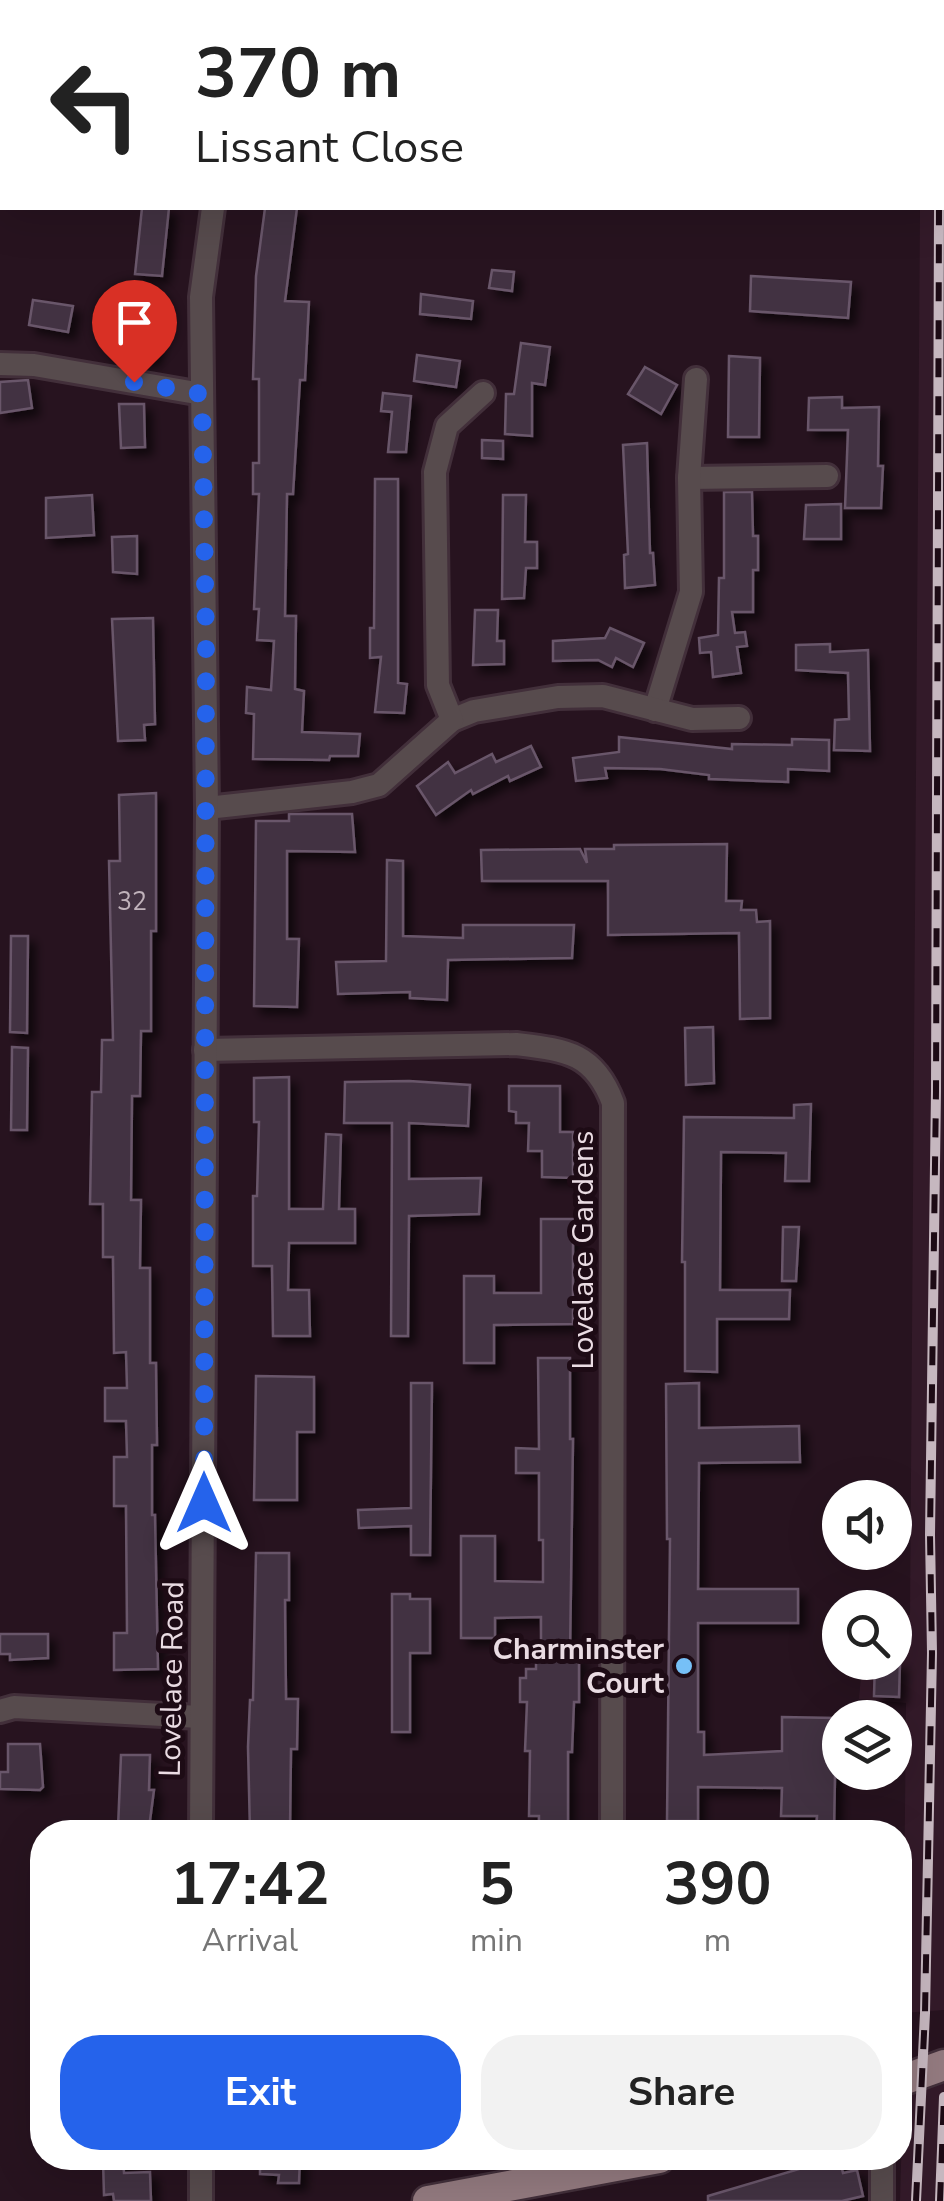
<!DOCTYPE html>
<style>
body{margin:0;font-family:"Nunito Sans",sans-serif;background:#f2f2f2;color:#222;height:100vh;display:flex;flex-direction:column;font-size:38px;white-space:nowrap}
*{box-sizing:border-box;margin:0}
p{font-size:32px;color:#767676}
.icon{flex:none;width:55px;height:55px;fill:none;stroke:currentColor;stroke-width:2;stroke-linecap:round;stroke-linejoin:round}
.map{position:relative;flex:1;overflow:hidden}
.side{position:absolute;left:30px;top:1820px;width:882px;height:350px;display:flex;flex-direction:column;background:#fff;border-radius:40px;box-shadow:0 10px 40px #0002}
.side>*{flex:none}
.banner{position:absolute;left:0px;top:0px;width:945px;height:210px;box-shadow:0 10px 40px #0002;background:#fff;color:#222;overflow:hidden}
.tools{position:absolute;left:822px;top:1480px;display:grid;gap:20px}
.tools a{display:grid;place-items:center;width:90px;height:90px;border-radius:50%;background:#fff;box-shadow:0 10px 40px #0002;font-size:50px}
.pin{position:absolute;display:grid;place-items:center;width:85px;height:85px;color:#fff;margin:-102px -42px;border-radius:50% 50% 50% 0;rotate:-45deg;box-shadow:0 0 10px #0007}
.pin .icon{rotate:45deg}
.me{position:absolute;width:110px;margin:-55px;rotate:0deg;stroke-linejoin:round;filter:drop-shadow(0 0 8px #0008)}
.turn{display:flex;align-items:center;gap:35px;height:210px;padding:0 30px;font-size:45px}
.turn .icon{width:130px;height:130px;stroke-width:2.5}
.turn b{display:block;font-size:70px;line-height:85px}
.eta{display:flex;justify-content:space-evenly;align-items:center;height:170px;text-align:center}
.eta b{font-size:60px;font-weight:700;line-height:70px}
.primary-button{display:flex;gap:20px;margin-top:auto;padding:20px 30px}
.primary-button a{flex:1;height:115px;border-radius:40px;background:#2563eb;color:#fff;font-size:40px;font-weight:700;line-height:115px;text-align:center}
.primary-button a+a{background:#f2f2f2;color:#222}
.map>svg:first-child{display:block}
</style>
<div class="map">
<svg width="944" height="2201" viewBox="0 0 944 2201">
<defs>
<filter id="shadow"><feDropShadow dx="7" dy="7" stdDeviation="5" flood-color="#0009"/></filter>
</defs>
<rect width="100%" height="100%" fill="#27131f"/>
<g fill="#331a29">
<path d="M943,109l1,1901 -41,3 3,-310 -47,-4 3,-36 33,-1v-47h15l10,-1407h22z"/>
<path d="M944,2077v124h-44l3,-109z"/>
</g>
<g fill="#433243" stroke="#69576a" stroke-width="2.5" filter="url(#shadow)">
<path d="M142,208h27l-7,68 -27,-2z"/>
<path d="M265,208h32l-12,93 24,1 -4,78h-5l-7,114h-6l-2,122h11l-1,73 9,2 -2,41 58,2 -2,22h-28l-1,4 -76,-1 1,-45 -8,-1 1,-26 24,3 3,-49 -17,-1 2,-31h-5l5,-115h-6v-31h6v-84h-6l3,-103z"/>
<path d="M492,270l22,2 -2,19 -23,-3z"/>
<path d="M751,276l100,6 -3,36 -98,-7z"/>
<path d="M421,294l52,7 -2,18 -51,-5z"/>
<path d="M33,300l40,6 -5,26 -39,-7z"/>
<path d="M116,316l42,7 -5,36 -43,-6z"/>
<path d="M521,343l29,4 -5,38 -13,-2v53l-27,-2 1,-40h8z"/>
<path d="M417,355l43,6 -4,26 -42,-6z"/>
<path d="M729,356l31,2 -1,79h-31z"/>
<path d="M645,367l32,18 -16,29 -33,-20z"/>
<path d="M28,380l4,28 -32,5v-31z"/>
<path d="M383,393l28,3 -5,56h-18l4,-40 -11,-1z"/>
<path d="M842,397v11l37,-1 -1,59h5l-2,42h-36l3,-78h-40l1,-32z"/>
<path d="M119,404h25l1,43 -24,1z"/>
<path d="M482,440l21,1v18l-21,-1z"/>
<path d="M647,443l3,110h3l2,32 -30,3 -1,-33 4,-1 -5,-109z"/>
<path d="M375,479h23v204l9,1 -3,29 -29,-1 6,-55 -11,1v-30h4z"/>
<path d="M724,492h28l1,44h5v34h-5v42h-21l3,21 10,-1 2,14 -10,1 4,26 -28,4 -2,-25 -11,1 -1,-15 19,-3 1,-57h5z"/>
<path d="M92,495l2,40 -48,3v-40z"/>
<path d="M503,495h23l-1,47h12v26h-11l-2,30 -22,1z"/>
<path d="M841,504v35h-37l2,-34z"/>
<path d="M137,536v38l-24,-2 -1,-35z"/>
<path d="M475,610h23l-1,31h7v23l-31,1z"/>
<path d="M153,618l2,106 -11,1 1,15 -27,1 -6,-122z"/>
<path d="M610,628l34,15 -11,24 -17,-9 -4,9 -14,-7 -45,1v-20l52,-3z"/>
<path d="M830,644v8l38,-2 2,101 -36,-1 1,-30 14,-1 -1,-46 -52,-3v-25z"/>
<path d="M619,737l113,12v-5l60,1v-6l37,1v31l-41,-2v13l-79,-3v-4l-49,-6 -55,-1 2,10 -31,3 -3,-23 46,-6z"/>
<path d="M531,746l10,21 -31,14 -2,-5 -35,18 -2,-4 -35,25 -19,-29 31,-24 7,11 37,-19 4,8z"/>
<path d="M156,793v138h-5v100h-10l-1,65h-8l-1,104h10l-1,68h10v95h6l1,82h-5v70h3l3,154 -44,1v-37h13l-1,-127h-12v-49h13l-1,-36h-21v-33h22l-1,-36 -12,1 -1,-96h-10v-53h-13l2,-112h9l1,-52h11l-4,-179h11l-1,-66z"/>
<path d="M289,814h63l3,38 -68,-1v88h12l-2,68 -43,-1 2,-185h33z"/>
<path d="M727,844l-1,57h16l-1,9h15l1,12 13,-1v97l-30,1 -1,-86 -131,2v-54h-126l-1,-31 99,-1 7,14 -2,-14h29v-4z"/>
<path d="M387,860l16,1v75l60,2v-13h111l-2,33 -124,2 -1,40 -37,-2v-6l-72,2 -2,-32 50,-1z"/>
<path d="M11,936h17l-1,97 -17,-1z"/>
<path d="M713,1027l1,56 -28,2 -1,-57z"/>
<path d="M12,1047l16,1 -1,82h-16z"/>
<path d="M289,1077v132h34l3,-75 15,1 -2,74h16v34h-66l-1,47h21l1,46h-37l-1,-70h-19v-70h4l2,-74h-5v-44z"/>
<path d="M409,1081l61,4 -2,41 -59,-3v56l72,-1 -2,36 -70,2 -1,120h-17l1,-213h-48l1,-41z"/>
<path d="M509,1086h51v46h13v46l-31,-1v-26h-14l1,-28h-13v-11l-7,-1z"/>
<path d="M811,1104l-2,77h-24l1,-28 -65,-1 -1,138h70l-1,29h-72v53l-32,-1v-109h-3l2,-145 110,1v-13z"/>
<path d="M541,1219h32v105l-79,1v38h-30v-87h30v17h47z"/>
<path d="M783,1227h16l-3,54h-14z"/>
<path d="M538,1358h32v81h3l-3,217h9v46h-5l-2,50h-4v80h-29v-16h-10l1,-65h-5l2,-49h-7v-24h6v-9h10v-13h5v-39l-46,1v20h-34v-102h34v45l48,1v-42h-4v-67h-23v-25l23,1z"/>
<path d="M256,1376l58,1v55h-17v68h-43z"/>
<path d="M411,1383h21l-2,172h-19v-29l-52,2 -1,-18 53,-2z"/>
<path d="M699,1383v45l100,-2 1,36 -101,1 -1,126h100v34h-100v109h6v23l78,-4v-34l54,1 -2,114h-18l1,-16h-36l1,-28 -84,-1v34h-31l3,-282h-3l-1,-155z"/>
<path d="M256,1553h33v47h-4l1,99h12l-1,50h-6l-1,83h-40l-2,-85 2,-47h3z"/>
<path d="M392,1594h18v5h20v54h-20v79h-18z"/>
<path d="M0,1634h48v24l-38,2v-6h-10z"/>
<path d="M875,1662h25l-1,35 -25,-1z"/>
<path d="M8,1744h32l3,43 -3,3 -40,-1v-17h8z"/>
<path d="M121,1755h29l-1,35h5l-5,38h-31z"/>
<path d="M260,2158h40l-1,25h-21l1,-8 -19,-1z"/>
<path d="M836,2158h3l4,15 14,-3 6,26 -21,5h-134v-5z"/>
<path d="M103,2160h20l1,13 26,-1 1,29h-37l-1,-7 -9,1z"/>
</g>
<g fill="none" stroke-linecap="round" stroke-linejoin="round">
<g stroke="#422f3a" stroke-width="28">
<g id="minor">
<path d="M239,2v-2"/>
<path d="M618,2v-2"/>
<path d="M0,364l34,1 168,29"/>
<path d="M689,478l138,-2"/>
<path d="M655,710l36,-118 -2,-114 7,-99"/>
<path d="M452,720l22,-9 84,-14 45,-1 89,23 47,-1"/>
<path d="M207,808l145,-16 27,-7 73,-65 -14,-35 -3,-213 12,-46 36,-33"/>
<path d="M205,1050l311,-6c49,6 78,8 97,59l-1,729"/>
<path d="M0,1711l14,-4 186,10"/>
<path d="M201,1832l6,-1024 -6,-511 12,-89"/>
<path d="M201,2158v43"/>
<path d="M882,2158v43"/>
</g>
</g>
<g stroke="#422f3a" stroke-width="32">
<g id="tertiary">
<path d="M269,0l21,2"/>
<path d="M844,0l1,2"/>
<path d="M942,88h2"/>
</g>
</g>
<g stroke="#422f3a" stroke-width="35">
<g id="primary">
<path d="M900,2081l44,-16"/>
<path d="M428,2201l231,-43"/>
</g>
</g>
<use href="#minor" stroke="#574b4d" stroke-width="22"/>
<use href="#tertiary" stroke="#574b4d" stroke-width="28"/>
<use href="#primary" stroke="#937a7f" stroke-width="30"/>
<g stroke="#c6b7bf" stroke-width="10">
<g id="rail">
<path d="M940,0v2"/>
<path d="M916,2201l9,-188 7,-360 -2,-118 6,-444 3,-883"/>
<path d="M940,2201l4,-104"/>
</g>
</g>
<use href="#rail" stroke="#1d0b15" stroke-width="6" stroke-dasharray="19" stroke-linecap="butt"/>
</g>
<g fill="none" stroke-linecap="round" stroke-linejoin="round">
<path stroke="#2563eb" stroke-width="18" stroke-dasharray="0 32.4" d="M134,382l68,12 4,248 -2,861"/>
</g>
<circle fill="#76c0f7" stroke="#1d0b15" stroke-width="4" cx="684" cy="1666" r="10"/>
<g text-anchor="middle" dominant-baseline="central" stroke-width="10" stroke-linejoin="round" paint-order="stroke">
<g font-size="25" fill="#c0b2bb">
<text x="132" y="902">32</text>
</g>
<g font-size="30" fill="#eadce3" stroke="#1d0b15">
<text transform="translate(583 1250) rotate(-90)">Lovelace Gardens</text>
<text transform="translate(172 1679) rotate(-89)">Lovelace Road</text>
</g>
<g font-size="30" font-weight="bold" fill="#eadce3" stroke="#1d0b15" text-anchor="end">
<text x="664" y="1649">Charminster<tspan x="664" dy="34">Court</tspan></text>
</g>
</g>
</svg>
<div class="tools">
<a><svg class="icon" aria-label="sound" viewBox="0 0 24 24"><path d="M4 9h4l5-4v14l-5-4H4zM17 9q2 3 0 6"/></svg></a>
<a><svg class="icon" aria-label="search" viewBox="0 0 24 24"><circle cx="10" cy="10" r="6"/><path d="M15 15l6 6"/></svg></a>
<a><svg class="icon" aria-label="layers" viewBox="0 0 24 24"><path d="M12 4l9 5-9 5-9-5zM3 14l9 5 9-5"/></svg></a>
</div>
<div class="pin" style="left:134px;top:382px;background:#d93025"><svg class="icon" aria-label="arrive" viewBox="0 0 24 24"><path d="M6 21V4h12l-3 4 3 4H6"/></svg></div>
<svg class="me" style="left:204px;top:1503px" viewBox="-20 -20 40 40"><path d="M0-17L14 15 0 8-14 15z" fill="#2563eb" stroke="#fff" stroke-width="4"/></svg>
<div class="banner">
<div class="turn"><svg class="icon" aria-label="left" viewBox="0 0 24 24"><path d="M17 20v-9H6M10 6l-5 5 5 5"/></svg><div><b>370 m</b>Lissant Close</div></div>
</div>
<section class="side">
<div class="eta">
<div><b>17:42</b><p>Arrival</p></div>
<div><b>5</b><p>min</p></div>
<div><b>390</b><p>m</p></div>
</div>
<div class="primary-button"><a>Exit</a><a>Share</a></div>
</section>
</div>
